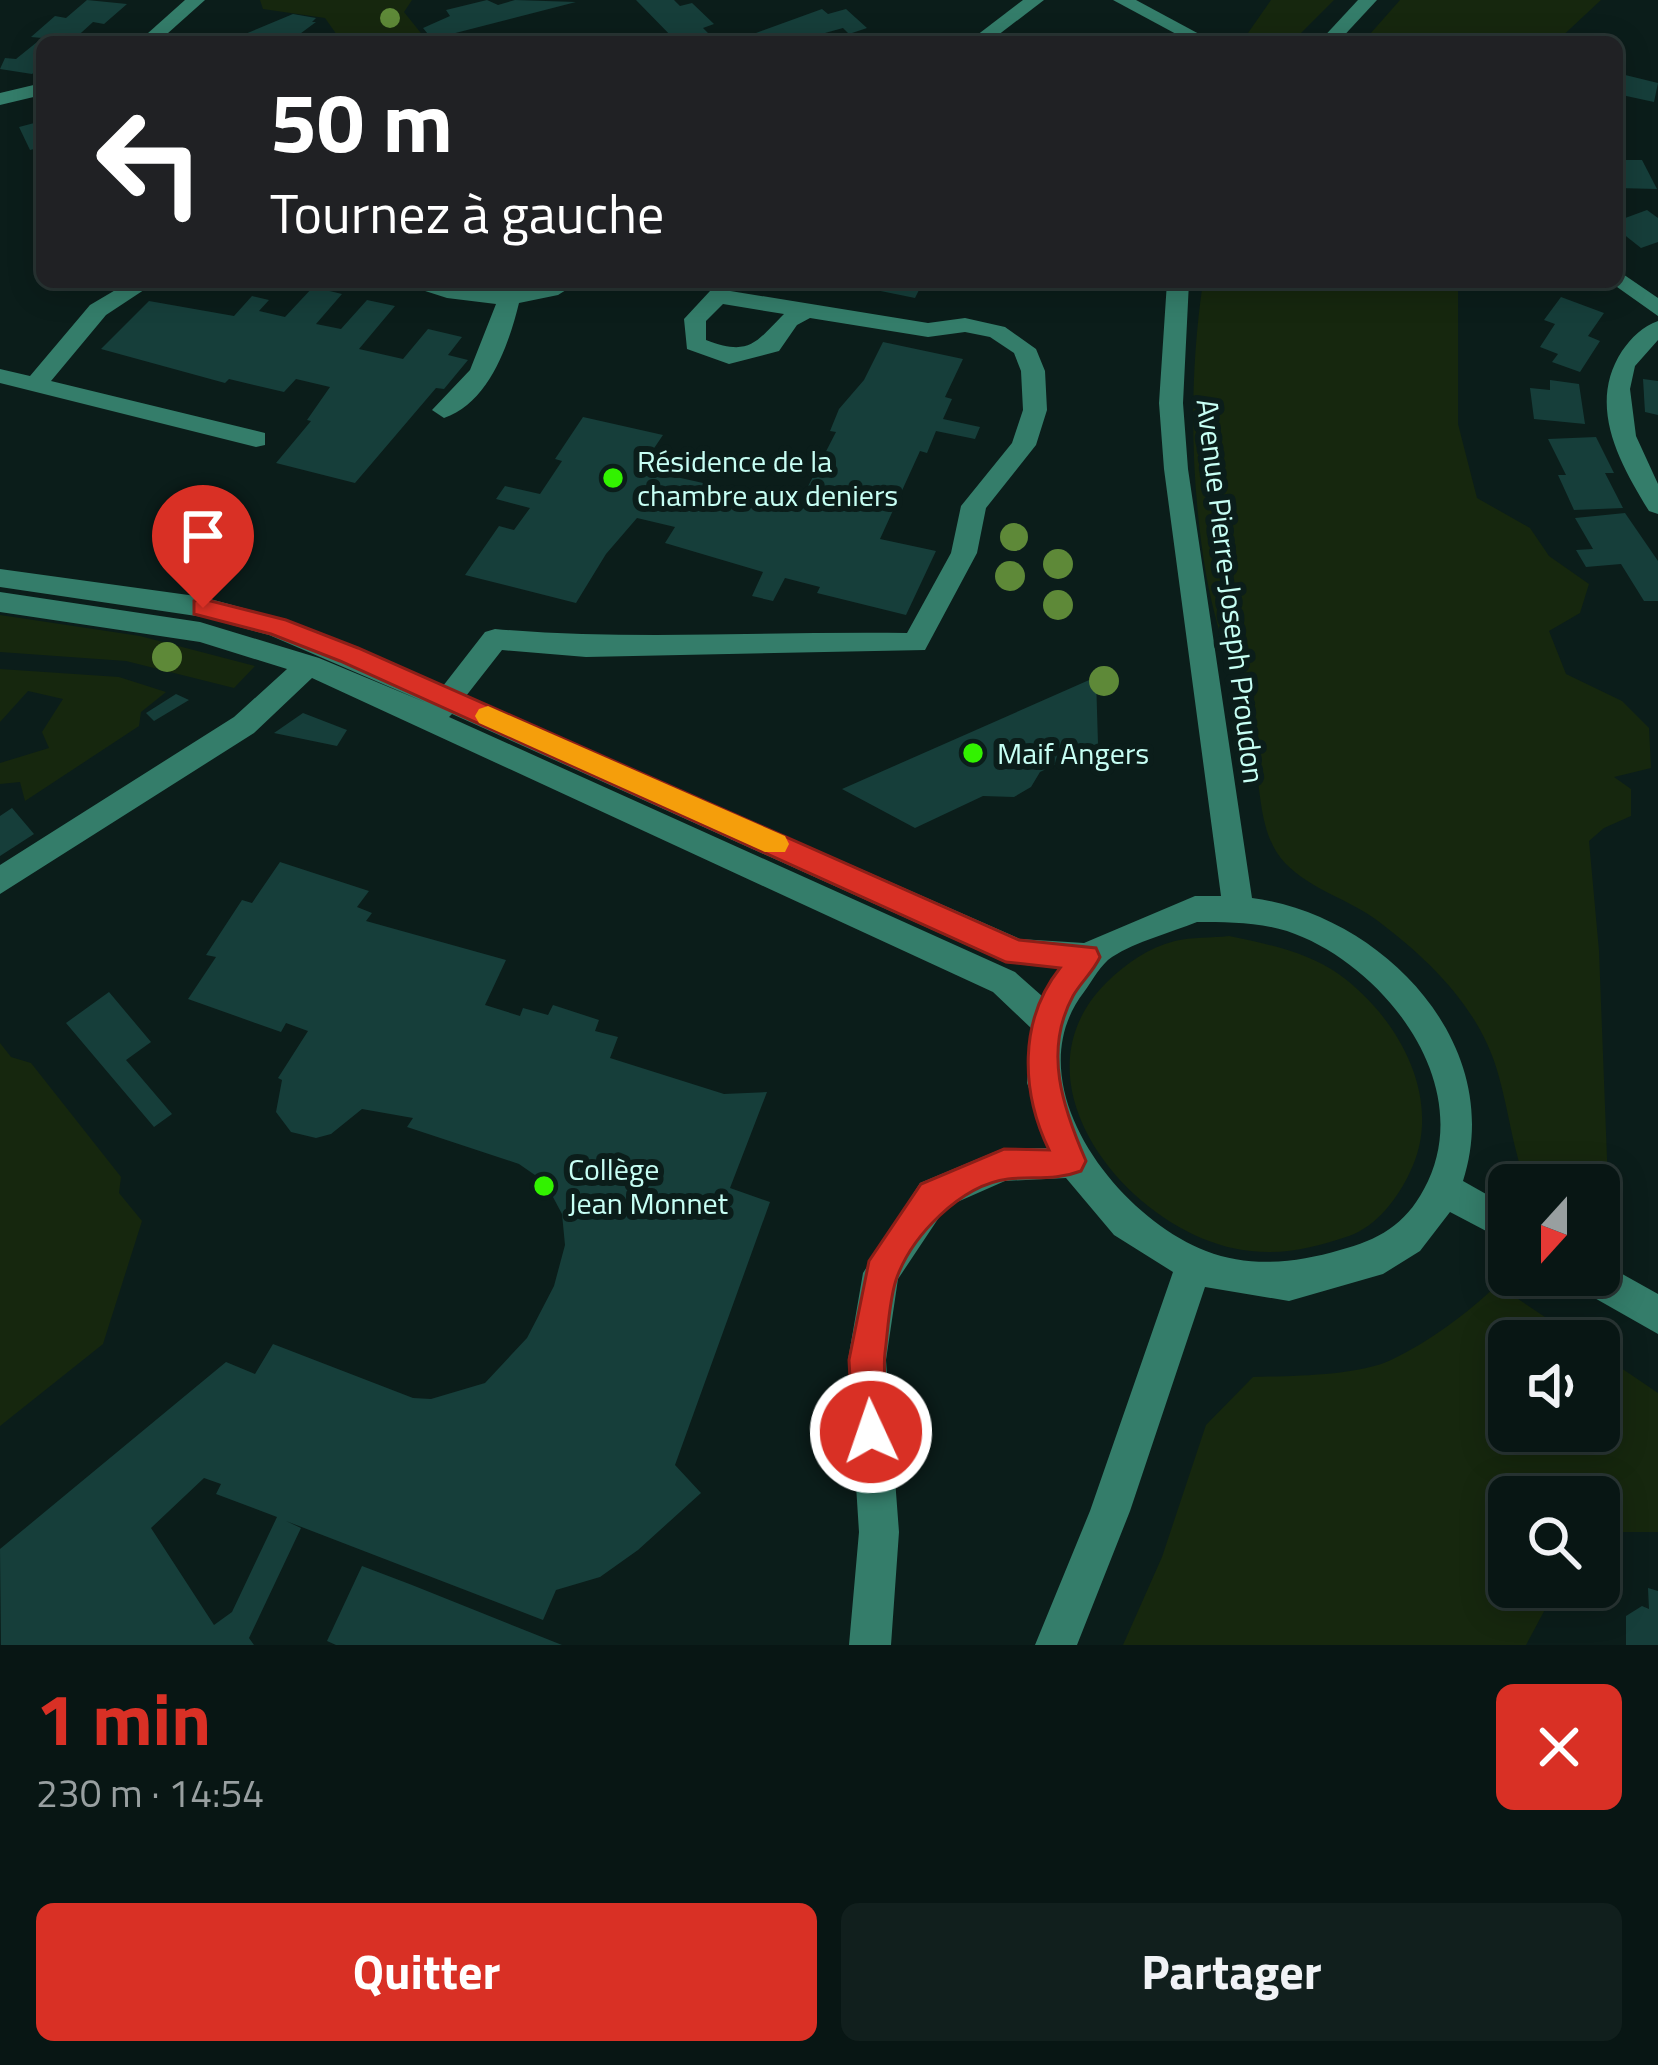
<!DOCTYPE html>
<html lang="fr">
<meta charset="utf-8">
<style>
body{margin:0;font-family:"Titillium Web",sans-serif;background:#111f1d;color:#f1f3f6;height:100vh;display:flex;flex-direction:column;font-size:45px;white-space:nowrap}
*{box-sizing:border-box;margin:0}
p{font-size:39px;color:#989fa0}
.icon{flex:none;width:66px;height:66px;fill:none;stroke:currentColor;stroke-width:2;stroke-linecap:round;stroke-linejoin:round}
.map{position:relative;height:1645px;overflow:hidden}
.drawer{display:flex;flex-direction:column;background:#081614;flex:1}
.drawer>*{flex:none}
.guide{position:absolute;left:36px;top:36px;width:1587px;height:252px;border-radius:18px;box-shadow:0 6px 30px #0003,0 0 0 3px #293534;background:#202124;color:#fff;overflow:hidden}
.needle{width:78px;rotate:201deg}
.controls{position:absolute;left:1488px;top:1164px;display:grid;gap:24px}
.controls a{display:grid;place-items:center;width:132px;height:132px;border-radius:18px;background:#081614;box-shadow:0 6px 30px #0003,0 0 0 3px #293534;font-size:60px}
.pin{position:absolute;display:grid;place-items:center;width:102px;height:102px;color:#fff;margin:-123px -51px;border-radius:50% 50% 50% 0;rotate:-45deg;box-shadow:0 0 12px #0007}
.pin .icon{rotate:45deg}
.me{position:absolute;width:132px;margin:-66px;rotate:357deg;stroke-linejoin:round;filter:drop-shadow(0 0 9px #0008)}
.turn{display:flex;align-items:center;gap:42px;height:252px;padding:0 36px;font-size:54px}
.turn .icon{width:156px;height:156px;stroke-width:2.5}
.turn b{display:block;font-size:84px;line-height:102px}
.round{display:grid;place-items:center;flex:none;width:126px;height:126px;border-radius:18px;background:#111f1d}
.summary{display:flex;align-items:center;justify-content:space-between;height:204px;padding:0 36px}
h1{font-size:72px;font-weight:700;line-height:90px;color:#d93025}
.action{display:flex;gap:24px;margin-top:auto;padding:24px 36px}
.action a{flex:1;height:138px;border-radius:18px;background:#d93025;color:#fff;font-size:48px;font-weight:700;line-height:138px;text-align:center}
.action a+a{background:#111f1d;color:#f1f3f6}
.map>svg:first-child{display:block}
</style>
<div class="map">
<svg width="1658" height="1645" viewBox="0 0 1658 1645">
<rect width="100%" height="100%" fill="#0b1d1a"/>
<g fill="#16270e">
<path d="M260,0h152l-8,12 24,30h-86l-17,-24 -62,-9z"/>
<path d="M1271,0h63l-36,36 -50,-3z"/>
<path d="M1400,0h201l-45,42h-193z"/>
<path d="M1203,282h255v142l19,74 53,30 19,28 40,28 -9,29 -31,18 17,43 56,27 27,27 2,40 -37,9 17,12v27l-27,12 -15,13 10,110 9,233 7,10 -15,32 -1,-41h-64l-12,-10c-11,-33 -15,-66 -24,-98 -17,-66 -68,-116 -121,-156 -29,-22 -67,-31 -93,-58 -25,-26 -24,-70 -30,-103 -13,-63 -38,-123 -49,-186 -16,-95 -17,-197 -3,-292z"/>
<path d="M0,615l140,21 115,30 -21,22 -108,-27 -126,-9z"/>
<path d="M0,669l119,8 47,15 -25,20 -2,14 -114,75 -5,-19 -20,2v-21l49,-15 -7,-16 21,-33 -35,-8 -28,31z"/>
<path d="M1229,936c39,8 78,16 111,39 59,43 105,126 70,197 -12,26 -33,54 -61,64 -33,11 -63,19 -98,15 -114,-11 -247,-166 -145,-268 19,-19 42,-35 69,-42 16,-4 37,-3 54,-5z"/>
<path d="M0,1043l11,14 20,6 90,114 -2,16 23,28 -39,123 -103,82z"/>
<path d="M1497,1285l84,56h-72v90h90v-78l59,40v139h-59v-35h-90v90h48l-31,58h-403l39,-88 44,-132 47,-48c38,-1 104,-1 138,-17 38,-18 77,-47 106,-75z"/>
</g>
<g fill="#163e3a" fill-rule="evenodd">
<path d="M87,0l40,4 -23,20 -11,-2 -22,20h-29v24l-10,8 -32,-5 5,-11 11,1 26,-21 -11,-1 24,-21 11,2z"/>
<path d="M487,0l11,5 17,-5 61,2 -144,37 -9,-11 27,-12 -4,-6z"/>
<path d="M636,0h38l6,6 12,-3 22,21 -11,4 9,9 -35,5z"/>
<path d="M822,9l6,5 18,-5 21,19 -18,6 -6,-6 -18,5 5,5 -14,4h-51l-9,-9z"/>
<path d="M293,14l23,4 -4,4h4l-27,20h-63z"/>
<path d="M1617,73l41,10 -4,19 -37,-8z"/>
<path d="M42,121v26l-12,3 -11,-23z"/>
<path d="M1617,160h25l15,29 -40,-1z"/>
<path d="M1647,210l11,8v24l-17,6 -24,-19v-8z"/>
<path d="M856,282h67l-8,16 -54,-11z"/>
<path d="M313,287l29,7 -26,30 25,5 26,-29 28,6 -36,43 44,10 25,-30 34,8 -14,18 20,5 -24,29 -8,-1 -81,95 -79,-20 35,-42 -4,-1 23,-33 -34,-8 -12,13 -55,-13 -4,4 -124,-34 48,-48 85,15 18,-20 17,4 -10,11 26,6z"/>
<path d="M1561,297l43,16 -16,23 12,5 -20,31 -28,-10 6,-8 -18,-7 15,-23 -11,-4z"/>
<path d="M883,342l80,17 -18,38 7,2 -9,20 37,8 -5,12 -39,-8 -9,22 -7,-2 -40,88 56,12 -30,64 -89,-22 3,-6 -35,-9 -12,23 -21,-5 11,-24 -98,-29 10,-16 -38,-9 -31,36 -30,49 -111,-28 34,-49 15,4 16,-22 -34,-9 9,-13 35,8 22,-33 -7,-2 28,-42 80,18 -23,34 163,36 4,-8 -4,-1 33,-64 -6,-1 9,-22 25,-29z"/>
<path d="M1643,379l15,2v34l-13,-3z"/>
<path d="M1550,380l29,4 6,40 -51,-5 -4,-31 20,2z"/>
<path d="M1596,437l18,36h-9l18,35 -49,2 -16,-35h8l-18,-36z"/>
<path d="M1625,513l33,48v40h-14l-23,-37 -35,3 -10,-17 17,-1 -18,-31z"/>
<path d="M1096,677l2,67 -58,28 -9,15 -17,10 -31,-1 -68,32 -73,-39z"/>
<path d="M176,694l13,6 -35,21 -8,-8z"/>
<path d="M303,713l44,17 -10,16 -63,-13z"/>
<path d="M12,808l22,26 -34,22v-40z"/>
<path d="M280,862l89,29 -12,16 15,6 -6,8 140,39 -21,45 35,11 3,-8 25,7 5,-10 46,15 -4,11 23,6 -8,21 114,36 43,-2 -37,96 40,14 -95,263 26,28 -63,57 -38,27 -44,13 -13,30 -257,-99 15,7 -52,110 5,7h-253l-1,-96 226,-187 29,12 18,-30 140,54 18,1 54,-16 42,-45 27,-52 11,-41 -3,-31 -17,-32 -26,-18 -112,-37 6,-9 -51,-9 -31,25 -15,4 -25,-6 -15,-20 6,-32 -4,-2 30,-47 -22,-8 -5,9 -93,-33 28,-42 -10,-2 36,-55 10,3zM204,1478l17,6 -5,10 61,23 -45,95 -18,13 -63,-97z"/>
<path d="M109,992l42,50 -25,18 46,54 -18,13 -88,-104z"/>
<path d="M362,1566l50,19 150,60h-226l-9,-4z"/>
<path d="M1648,1588l10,3v54h-32v-29l16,-10 7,3z"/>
</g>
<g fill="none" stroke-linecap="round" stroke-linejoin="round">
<g fill="#347d6a" fill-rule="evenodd">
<path d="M185,0h20l-47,42h-20z"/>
<path d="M1023,0h21l-55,42h-21z"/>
<path d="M1113,0h23l78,42h-23z"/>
<path d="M1358,0h19l-39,42h-19z"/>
<path d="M42,83v12l-42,10v-12z"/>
<path d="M1617,270l41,28v18l-48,-34h7z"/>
<path d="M129,282h27l-50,33 -55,66 214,52v12l-9,2 -256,-64v-14l30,7 60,-71z"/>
<path d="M397,282l105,8 77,-8 -21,13 -39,8c-10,41 -30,100 -75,115l-12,-8 38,-40 26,-66 -49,-6z"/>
<path d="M1167,282h22l-6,121 5,66 64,429c130,17 255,146 211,283l46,26v36l-59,-31 -30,39 -37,23 -94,27 -84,-14 -75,224 -53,134h-42l55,-134 83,-239 -59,-37 -48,-57 -61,3 -59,26 -48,72 -12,81 13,172 -8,113h-42l10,-113 -11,-172 15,-87 57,-90 84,-35h47l-24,-65 5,-54 -39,-37 -681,-314 -58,55 -254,161v-29l234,-148 53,-48 -87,-27 -200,-30v-20l200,30 119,36 108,45 -158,-68 -66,-18 -203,-30v-18l203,28 84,23 156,66 42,-54 10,-3c137,12 275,2 412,4l44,-80 10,-47 51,-63 11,-33 -2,-39 -7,-18 -24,-16 -25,-5 -37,5 -118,-19 -13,7 -18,26 -50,13 -42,-15 -3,-30 26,-28 8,-2 210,34 37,-5 40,9 31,22 9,22 2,39 -11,35 -50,63 -9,45 -52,97 -339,7 -84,-7 -36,46 554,243 64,4 111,-47h26l-57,-427 -5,-66zM723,304l61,10c-28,28 -34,43 -78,26v-19zM452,714l554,249 57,6 -21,27 -27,-24 -566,-255zM1197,922c29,0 61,0 90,9 96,32 193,155 137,258 -19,36 -46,51 -84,61 -44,13 -90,18 -134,1 -90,-35 -192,-168 -122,-259 8,-11 17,-28 28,-35 25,-16 58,-24 85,-35z"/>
<path d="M1658,321v19l-23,26 -5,23 6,47 22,48v30l-9,-3c-30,-49 -62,-106 -27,-160 9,-13 21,-25 36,-30z"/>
<path d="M1599,1261l59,33v40l-81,-46 -5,-13h27z"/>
</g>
</g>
<g fill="#5e8938">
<circle cx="390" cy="18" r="10"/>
<circle cx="1014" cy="537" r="14"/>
<circle cx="1058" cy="564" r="15"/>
<circle cx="1010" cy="576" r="15"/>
<circle cx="1058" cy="605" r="15"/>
<circle cx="167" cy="657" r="15"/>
<circle cx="1104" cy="681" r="15"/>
</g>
<path fill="#d93025" stroke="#8d1f18" stroke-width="3" d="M203,599l83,21 72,28 661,292 77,8 4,9c-7,15 -19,25 -27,39 -30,55 -10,112 13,165l-5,10c-26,10 -47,5 -73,8 -47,6 -97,57 -112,101 -7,22 -8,50 -11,73 -4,30 10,64 -2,92l-12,5 -13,-5 -5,-13 -4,-72 20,-99 52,-77 83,-35 45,1c-28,-58 -31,-129 11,-182l-54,-6 -666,-301 -69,-27 -77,-20v-13z"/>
<path fill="#f59e0b" d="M488,706l297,130 4,8 -4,8h-20l-286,-129 -4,-7 4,-7z"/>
<g fill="#32f200" stroke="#0b1d1a" stroke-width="4.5">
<circle cx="613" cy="478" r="12"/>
<circle cx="973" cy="753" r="12"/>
<circle cx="544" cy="1186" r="12"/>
</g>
<g text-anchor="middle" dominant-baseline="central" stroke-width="12" stroke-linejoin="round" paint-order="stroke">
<g font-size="30" fill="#c7fff4" stroke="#0b1d1a" text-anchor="start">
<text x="637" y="461">Résidence de la<tspan x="637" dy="34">chambre aux deniers</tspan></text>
<text x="997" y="753">Maif Angers</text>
<text x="568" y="1169">Collège<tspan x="568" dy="34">Jean Monnet</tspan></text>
</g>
<g font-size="30" fill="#c7fff4" stroke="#0b1d1a">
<text transform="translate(1231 591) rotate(83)">Avenue Pierre-Joseph Proudon</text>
</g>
</g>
</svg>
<div class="controls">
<a><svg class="needle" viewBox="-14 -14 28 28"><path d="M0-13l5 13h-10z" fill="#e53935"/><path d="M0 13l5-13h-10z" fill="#989fa0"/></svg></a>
<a><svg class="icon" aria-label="sound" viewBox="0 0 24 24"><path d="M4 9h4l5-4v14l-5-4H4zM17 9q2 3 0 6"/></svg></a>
<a><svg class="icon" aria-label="search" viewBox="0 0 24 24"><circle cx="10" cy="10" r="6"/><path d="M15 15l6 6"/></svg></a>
</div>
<div class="pin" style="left:203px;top:608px;background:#d93025"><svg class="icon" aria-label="arrive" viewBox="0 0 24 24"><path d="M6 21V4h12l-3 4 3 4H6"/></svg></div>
<svg class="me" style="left:871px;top:1432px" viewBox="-20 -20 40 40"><circle r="17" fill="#d93025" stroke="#fff" stroke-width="3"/><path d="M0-11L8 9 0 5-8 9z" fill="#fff"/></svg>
<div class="guide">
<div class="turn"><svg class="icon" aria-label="left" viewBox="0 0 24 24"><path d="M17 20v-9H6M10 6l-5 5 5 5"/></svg><div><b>50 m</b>Tournez à gauche</div></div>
</div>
</div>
<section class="drawer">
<div class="summary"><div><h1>1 min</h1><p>230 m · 14:54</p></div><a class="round" style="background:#d93025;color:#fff"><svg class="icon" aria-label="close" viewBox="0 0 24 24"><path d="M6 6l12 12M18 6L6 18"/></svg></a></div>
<div class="action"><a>Quitter</a><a>Partager</a></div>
</section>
